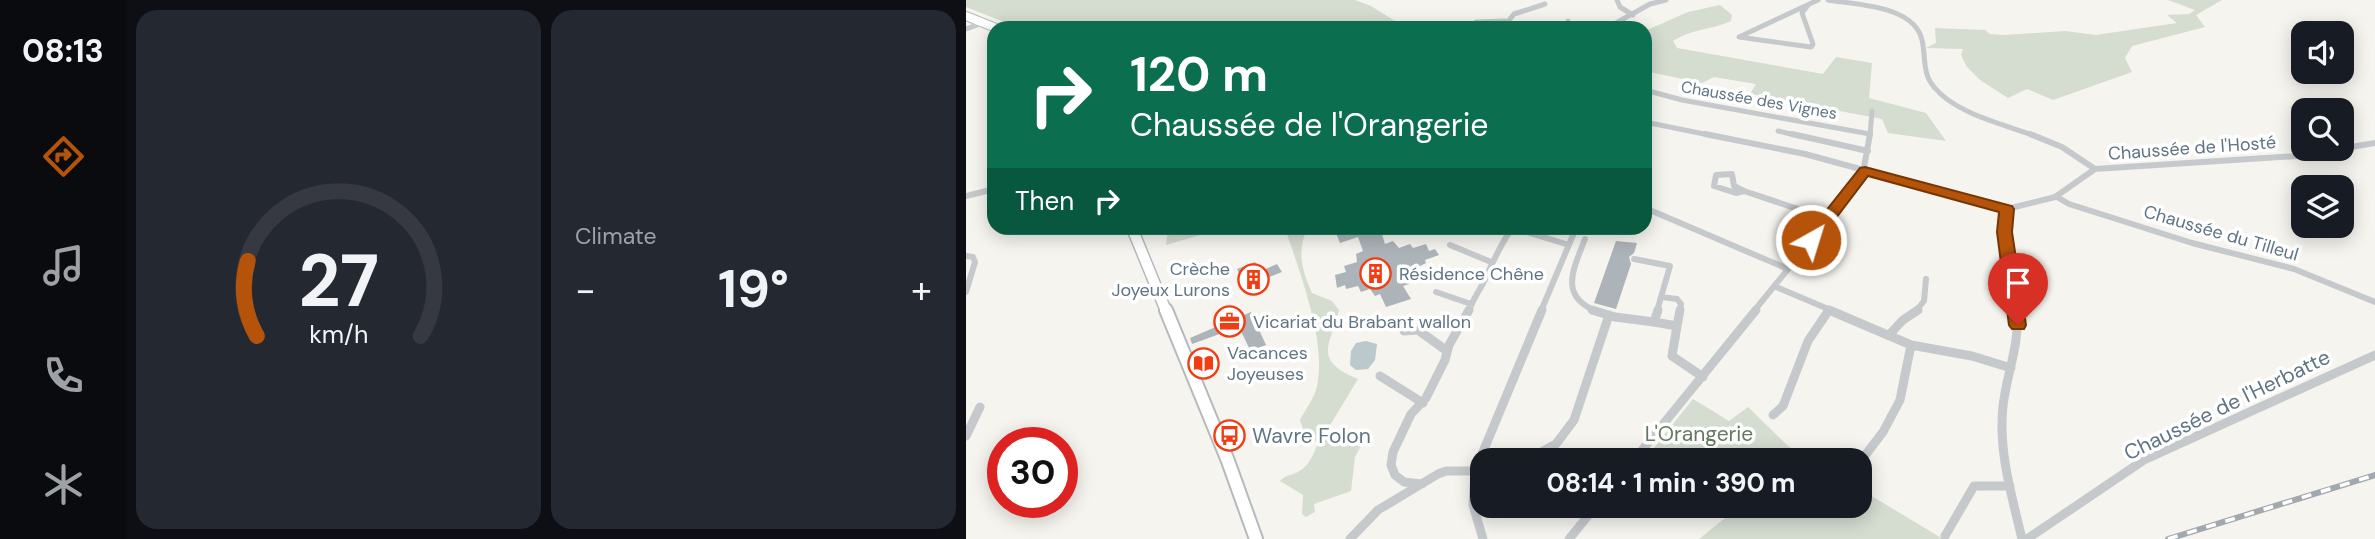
<!DOCTYPE html>
<html lang="en">
<head>
<meta charset="utf-8">
<style>
  :root { --surface:#171b24; --page:#242831; --text:#f1f3f6; --muted:#9ea1a6; --line:#363941; --accent:#b45309 }
  body { margin:0; font-family:"DM Sans",sans-serif; background:var(--page); color:var(--text); height:100vh; display:flex; flex-direction:column; font-size:26px; white-space:nowrap }
  * { box-sizing:border-box; margin:0 }
  p { font-size:23px; color:var(--muted) }
  .icon { flex:none; width:38px; height:38px; fill:none; stroke:currentColor; stroke-width:2; stroke-linecap:round; stroke-linejoin:round }
  .map { position:relative; flex:1; overflow:hidden }
  .side { display:flex; flex-direction:column; gap:10px; padding:10px; background:#0d0f14; width:840px }
  .side>* { flex:none }
  .banner { position:absolute; left:21px; top:21px; width:665px; height:214px; border-radius:21px; box-shadow:0 4px 18px #0003; background:#0b6e4f; color:#fff; overflow:hidden }
  .buttons { position:absolute; left:1325px; top:21px; display:grid; gap:14px }
  .buttons a { display:grid; place-items:center; width:63px; height:63px; border-radius:14px; background:var(--surface); box-shadow:0 4px 18px #0003; font-size:35px }
  .speed { position:absolute; left:21px; top:427px; display:flex; gap:14px; font-size:35px; font-weight:700; text-align:center }
  .speed>* { display:grid; place-content:center; width:91px; height:91px; border-radius:50%; background:var(--surface); box-shadow:0 4px 18px #0003; line-height:1 }
  .speed .limit { border:10px solid #d22; background:#fff; color:#111 }
  .pin { position:absolute; display:grid; place-items:center; width:60px; height:60px; color:#fff; margin:-72px -30px; border-radius:50% 50% 50% 0; rotate:-45deg; box-shadow:0 0 7px #0007 }
  .pin .icon { rotate:45deg }
  .me { position:absolute; width:77px; margin:-38px; rotate:39deg; stroke-linejoin:round; filter:drop-shadow(0 0 5px #0008) }
  .turn { display:flex; align-items:center; gap:24px; height:147px; padding:0 28px; font-size:32px }
  .turn .icon { width:91px; height:91px; stroke-width:2.5 }
  .turn b { display:block; font-size:49px; line-height:60px }
  .then { display:flex; align-items:center; height:66px; padding:0 28px; background:#0003; gap:14px; font-size:26px }
  .big { font-size:52px; font-weight:700; line-height:1.1 }
  .side .card { flex:1; display:flex; flex-direction:column; justify-content:center; gap:10px; min-width:0; padding:0 24px; border-radius:21px; background:var(--page) }
  .side .dial { align-items:center; gap:0 }
  .dial svg { height:182px; overflow:visible; fill:none; stroke:var(--line); stroke-width:7; stroke-linecap:round; text-anchor:middle }
  .dial text { fill:var(--text); stroke:none }
  .heat { display:flex; justify-content:space-between; align-items:center; font-size:38px; direction:ltr }
  .side .tiles { flex:1; display:grid; gap:10px; grid-template-columns:repeat(2,1fr) }
  .trip { position:absolute; left:504px; top:448px; width:402px; height:70px; border-radius:21px; background:var(--surface); box-shadow:0 4px 18px #0003; font-weight:700; line-height:70px; text-align:center }
  main { display:flex; flex:1; min-height:0 }
  .menu { display:flex; flex-direction:column; width:126px; justify-content:space-around; align-items:center; background:#090b0e; color:var(--muted) }
  .menu .icon { width:49px; height:49px }
  .menu .active { color:var(--accent) }
  .menu b { font-size:32px; color:var(--text) }
  .map>svg:first-child { display:block }
  .green { fill:#d5dcd0 }
  .water { fill:#bbc8cc }
  .building { fill:#acb4b9 }
  .lines { fill:none; stroke-linecap:round; stroke-linejoin:round }
  .primary-far2-casing { stroke:#b6babe; stroke-width:10 }
  .primary-far1-casing { stroke:#b6babe; stroke-width:13 }
  .primary-casing { stroke:#b6babe; stroke-width:16 }
  .street-far2 { stroke:#c6c9cc; stroke-width:5 }
  .street-far1 { stroke:#c6c9cc; stroke-width:6 }
  .street { stroke:#c6c9cc; stroke-width:9 }
  .primary-far2 { stroke:#fff; stroke-width:8 }
  .primary-far1 { stroke:#fff; stroke-width:10 }
  .primary { stroke:#fff; stroke-width:12 }
  .rail-casing { stroke:#a1a8ae; stroke-width:6 }
  .rail { stroke:#fff; stroke-width:3.5; stroke-dasharray:10; stroke-linecap:butt }
  .route { fill:#b45309; stroke:#753606; stroke-width:2 }
  .labels { text-anchor:middle; dominant-baseline:central; stroke-width:7; stroke-linejoin:round; paint-order:stroke }
  .far-street-label { font-size:16px; fill:#607584; stroke:#fff }
  .street-label { font-size:18px; fill:#607584; stroke:#fff }
  .poi-label { font-size:18px; fill:#607584; stroke:#fff; text-anchor:start }
  .near-street-label { font-size:21px; fill:#607584; stroke:#fff }
  .near-park-label { font-size:21px; fill:#667a60; stroke:#fff }
  .near-poi-label { font-size:21px; fill:#607584; stroke:#fff; text-anchor:start }
</style>
</head>
<body>
<main>
<nav class="menu">
<b>08:13</b>
<svg class="icon active" aria-label="directions" viewBox="0 0 24 24"><path d="M12 3l9 9-9 9-9-9zM9 14v-3h6M13 9l2 2-2 2"/></svg>
<svg class="icon" aria-label="music" viewBox="0 0 24 24"><path d="M9 18V5l10-2v13"/><circle cx="6" cy="18" r="3"/><circle cx="16" cy="16" r="3"/></svg>
<svg class="icon" aria-label="phone" viewBox="0 0 24 24"><path d="M5 4h4l2 5-3 2q2 4 5 5l2-3 5 2v4C11 20 4 13 5 4z"/></svg>
<svg class="icon" aria-label="climate" viewBox="0 0 24 24"><path d="M12 3v18M4 7l16 10M4 17L20 7"/></svg>
</nav>
<section class="side">
<div class="tiles">
<div class="card dial"><svg viewBox="0 0 100 80">
<path d="M14 69A42 42 0 1 1 86 69"/>
<path d="M14 69A42 42 0 0 1 10 36" stroke="#b45309"/>
<text x="50" y="56" font-size="32" font-weight="700">27</text>
<text x="50" y="72" font-size="11">km/h</text>
</svg></div>
<div class="card"><p>Climate</p>
<div class="heat"><a>−</a><b class="big">19°</b><a>+</a></div>
</div>
</div>
</section>
<div class="map">
<svg width="1409" height="539" viewBox="0 0 1409 539">
  <rect width="100%" height="100%" fill="#f5f4ef"/>
  <path class="green" d="M0 0H389L405 6 440 28H53L0 7Z
    M1202 0H1256L1230 15 1239 27 1166 46 1159 58 1166 72 1087 100 1061 89 1042 98 1014 80 1001 67 995 55 997 49 960 48 970 43 969 28 1019 30 1024 34 1039 35 1099 31 1130 35 1211 23 1201 15 1223 14 1229 10Z
    M754 5 766 15 765 21C743 31 730 27 707 41L711 48 857 74 870 57 906 63 903 98 960 113 980 141 922 133 916 119 784 94 790 84 748 77 736 83 679 71V31L722 12Z
    M202 228H258L200 245Z
    M319 228H342C330 249 336 271 346 293L366 301 373 310C366 343 344 360 392 379L360 432 398 440 389 457 385 491 348 504 349 512 340 517 336 514 337 495 314 481C320 475 322 476 330 473 342 468 347 456 352 443L338 432 334 420C340 409 349 397 351 386 361 341 333 271 319 228Z
    M727 399 763 421 782 407 822 446 845 460H691L683 454Z
    M894 489 977 539H733L759 518 745 506H894Z"/>
  <path class="water" d="M400 341 411 344 409 360 402 369 390 370 384 365 385 351 390 343Z"/>
  <path class="building" d="M368 228H414L419 244 427 241 433 248 444 244 447 248 460 244 463 251 469 249 473 255 459 260 460 263 450 268 452 273 443 276V284L437 286 445 299 420 307 414 294 409 296 404 289 395 292 392 286 380 289 379 285 371 288 369 275 380 272 378 266 391 262 390 254 397 251 392 237 374 243Z
    M650 241 671 243 668 253 663 257 665 264 650 309 628 303Z
    M289 262 295 271 311 264 316 272 280 286 271 269Z
    M285 312 300 345 285 352 273 327 226 344 224 338Z"/>
  <g class="lines">
    <defs>
      <path id="primary-far2" d="M0 16 30 28"/>
      <path id="primary-far1" d="M166 228 200 311"/>
      <path id="primary" d="M200 310 262 461 290 539"/>
    </defs>
    <use href="#primary-far2" class="primary-far2-casing"/>
    <use href="#primary-far1" class="primary-far1-casing"/>
    <use href="#primary" class="primary-casing"/>
    <path class="street-far2" d="M651 0 654 7 667 15
      M862 0C890 5 948 5 956 40 960 57 956 73 968 87 990 114 1037 124 1069 136
      M842 5 836 13 847 44 845 47 773 37 852 0
      M602 21 603 28
      M510 22 539 21
      M537 28 548 14 579 4
      M641 28 684 4 700 0
      M0 29 17 23
      M679 90 716 100 904 134
      M679 122 748 136
      M812 131 833 136
      M904 136 906 111"/>
    <path class="street-far1" d="M739 134 839 154 1041 209
      M826 134 902 151
      M1129 169 1331 156 1409 143
      M766 174 768 186 778 191 770 193 748 186 750 175Z
      M778 191 862 219
      M0 196 28 189
      M1091 197 1103 204 1226 243 1328 269 1409 302
      M679 208 822 269
      M548 228 603 245
      M619 239C608 268 592 296 630 311
      M484 245 525 262
      M0 256 7 257 9 262 0 292
      M668 259 704 266 691 311
      M808 286 867 311
      M470 292 505 304
      M696 297 711 299 715 304 714 311
      M503 311C507 298 515 289 520 277 528 259 535 244 546 228
      M575 311 610 228
      M788 311 896 178 904 134
      M861 311 863 309
      M950 311 958 301 960 279
      M1051 311 1039 238 1041 209 1089 197 1129 169 1096 147 1064 134"/>
    <path class="street" d="M626 310 649 317 688 322
      M692 310 688 322 711 326 714 310
      M863 310 945 345 1006 356 1045 368
      M1051 310C1054 344 1041 372 1037 406 1032 451 1046 496 1056 539
      M711 326 706 356 737 377
      M438 331 452 330 481 351
      M923 335 937 320 952 310
      M414 376 457 403
      M807 415 817 406 842 341 863 310
      M0 436 14 407
      M561 460 590 444 608 420 643 315
      M668 460 790 310
      M894 462 917 432 934 400 945 345
      M456 484 438 482 429 475 425 465 427 452 445 414 460 398 479 360 483 345 503 310
      M979 536 1008 486H1044
      M384 539 412 510 472 474 480 471H516
      M517 539 507 505 509 471 576 310
      M603 539 630 506
      M1061 539 1178 460 1409 355"/>
    <use href="#primary-far2" class="primary-far2"/>
    <use href="#primary-far1" class="primary-far1"/>
    <use href="#primary" class="primary"/>
    <defs>
      <path id="rail" d="M1202 539 1409 475"/>
    </defs>
    <use href="#rail" class="rail-casing"/>
    <use href="#rail" class="rail"/>
  </g>
  <path class="route" d="M899 167 1046 206 1048 209 1046 232 1060 325 1058 329H1046L1043 325 1031 232 1033 212 902 176 851 243H840L838 240 840 236 894 168Z"/>
  <defs>
    <symbol id="building-ring" viewBox="-11 -11 22 22"><circle r="9.5" fill="#fff" stroke="#f33c11" stroke-width="1.5"/><path d="M-4-6H4V6H1V3H-1V6H-4ZM-2.5-4.3h1.7v1.8h-1.7ZM.8-4.3h1.7v1.8H.8ZM-2.5-1h1.7V.8h-1.7ZM.8-1h1.7V.8H.8Z" fill="#f33c11"/></symbol>
    <symbol id="office-ring" viewBox="-11 -11 22 22"><circle r="9.5" fill="#fff" stroke="#f33c11" stroke-width="1.5"/><path d="M-6-3h4V-5.5h4V-3h4V5H-6ZM-1-4.5V-3h2v-1.5ZM-6 0V1H6V0Z" fill="#f33c11"/></symbol>
    <symbol id="library-ring" viewBox="-11 -11 22 22"><circle r="9.5" fill="#fff" stroke="#f33c11" stroke-width="1.5"/><path d="M-6-4Q-3-5.5-.7-3.5V5Q-3 3-6 4ZM6-4Q3-5.5 .7-3.5V5Q3 3 6 4Z" fill="#f33c11"/></symbol>
    <symbol id="bus-ring" viewBox="-11 -11 22 22"><circle r="9.5" fill="#fff" stroke="#f33c11" stroke-width="1.5"/><path d="M-5-6H5V4H4V6H2V4H-2V6H-4V4H-5ZM-3.5-4V0h7V-4ZM-3.5 1.2v1.5H-2V1.2ZM2 1.2v1.5H3.5V1.2Z" fill="#f33c11"/></symbol>
  </defs>
  <g fill-rule="evenodd">
    <use href="#building-ring" x="392" y="256" width="35" height="35"/>
    <use href="#building-ring" x="270" y="262" width="35" height="35"/>
    <use href="#office-ring" x="246" y="304" width="35" height="35"/>
    <use href="#library-ring" x="220" y="346" width="35" height="35"/>
    <use href="#bus-ring" x="246" y="418" width="35" height="35"/>
  </g>
  <g class="labels">
    <g class="far-street-label">
      <text transform="translate(793 100) rotate(10)">Chaussée des Vignes</text>
    </g>
    <g class="street-label">
      <text transform="translate(1226 148) rotate(-4)">Chaussée de l'Hosté</text>
      <text transform="translate(1255 233) rotate(16)">Chaussée du Tilleul</text>
    </g>
    <g class="poi-label">
      <text x="264" y="269" text-anchor="end">Crèche<tspan x="264" dy="21">Joyeux Lurons</tspan></text>
      <text x="433" y="274">Résidence Chêne</text>
      <text x="287" y="322">Vicariat du Brabant wallon</text>
      <text x="261" y="353">Vacances<tspan x="261" dy="21">Joyeuses</tspan></text>
    </g>
    <g class="near-street-label">
      <text transform="translate(1261 405) rotate(-26)">Chaussée de l'Herbatte</text>
    </g>
    <g class="near-park-label">
      <text x="733" y="434">L'Orangerie</text>
    </g>
    <g class="near-poi-label">
      <text x="286" y="436">Wavre Folon</text>
    </g>
  </g>
</svg>
<div class="buttons">
<a><svg class="icon" aria-label="sound" viewBox="0 0 24 24"><path d="M4 9h4l5-4v14l-5-4H4zM17 9q2 3 0 6"/></svg></a>
<a><svg class="icon" aria-label="search" viewBox="0 0 24 24"><circle cx="10" cy="10" r="6"/><path d="M15 15l6 6"/></svg></a>
<a><svg class="icon" aria-label="layers" viewBox="0 0 24 24"><path d="M12 4l9 5-9 5-9-5zM3 14l9 5 9-5"/></svg></a>
</div>
<div class="speed"><div class="limit">30</div></div>
<div class="pin" style="left:1052px;top:325px;background:#d93025"><svg class="icon" aria-label="arrive" viewBox="0 0 24 24"><path d="M6 21V4h12l-3 4 3 4H6"/></svg></div>
<svg class="me" style="left:845px;top:240px" viewBox="-20 -20 40 40"><circle r="17" fill="#b45309" stroke="#fff" stroke-width="3"/><path d="M0-11L8 9 0 5-8 9z" fill="#fff"/></svg>
<div class="trip">08:14 · 1 min · 390 m</div>
<div class="banner">
<div class="turn"><svg class="icon" aria-label="right" viewBox="0 0 24 24"><path d="M7 20v-9h11M14 6l5 5-5 5"/></svg><div><b>120 m</b>Chaussée de l'Orangerie</div></div>
<div class="then">Then<svg class="icon" aria-label="right" viewBox="0 0 24 24"><path d="M7 20v-9h11M14 6l5 5-5 5"/></svg></div>
</div>
</div>
</main>
</body>
</html>
